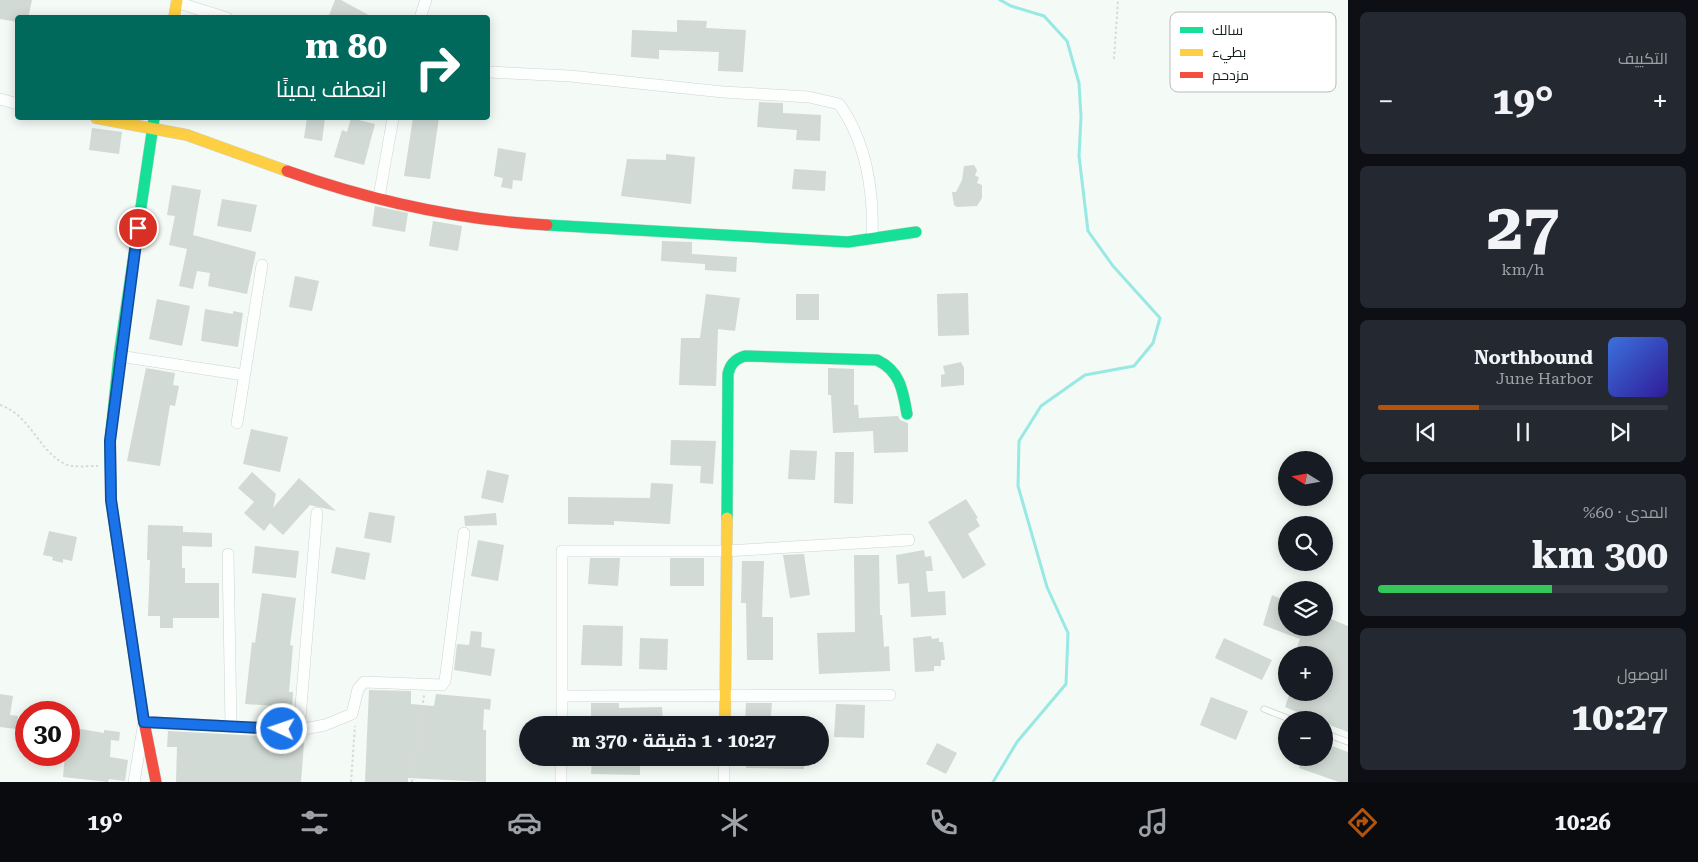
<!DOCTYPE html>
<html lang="ar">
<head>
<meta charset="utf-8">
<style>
  :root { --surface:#171b24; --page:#242831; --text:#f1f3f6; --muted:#9ea1a6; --line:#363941; --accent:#b45309 }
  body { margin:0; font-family:"Roboto Serif",Cairo,serif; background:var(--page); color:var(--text); direction:rtl; height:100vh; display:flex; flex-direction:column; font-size:19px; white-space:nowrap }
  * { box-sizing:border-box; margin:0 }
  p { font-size:16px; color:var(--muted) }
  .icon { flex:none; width:28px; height:28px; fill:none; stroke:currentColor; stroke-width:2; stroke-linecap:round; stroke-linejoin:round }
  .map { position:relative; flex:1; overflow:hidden; direction:ltr }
  .details { display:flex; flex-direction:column; gap:12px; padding:12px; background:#0d0f14; width:350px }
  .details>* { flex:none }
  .guide { position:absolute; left:15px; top:15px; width:475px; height:105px; border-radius:5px; box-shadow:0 2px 12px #0003; direction:rtl; background:#00695c; color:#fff; overflow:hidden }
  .needle { width:32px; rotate:281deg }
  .controls { position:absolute; left:1278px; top:451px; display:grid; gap:10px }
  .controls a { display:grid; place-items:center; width:55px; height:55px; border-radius:50%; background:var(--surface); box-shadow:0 2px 12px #0003; font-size:25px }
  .speed { position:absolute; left:15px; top:701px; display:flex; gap:10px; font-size:25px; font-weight:700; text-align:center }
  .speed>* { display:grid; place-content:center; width:65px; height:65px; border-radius:50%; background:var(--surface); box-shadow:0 2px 12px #0003; line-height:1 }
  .speed .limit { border:8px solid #d22; background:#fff; color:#111 }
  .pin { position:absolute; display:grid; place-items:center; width:42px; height:42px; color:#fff; margin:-21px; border:2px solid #fff; border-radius:50%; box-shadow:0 1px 5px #0007 }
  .me { position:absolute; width:55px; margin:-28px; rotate:273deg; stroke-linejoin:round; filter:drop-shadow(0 0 4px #0008) }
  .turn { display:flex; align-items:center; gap:18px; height:105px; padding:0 20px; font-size:22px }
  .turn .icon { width:65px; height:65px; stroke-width:2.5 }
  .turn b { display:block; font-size:35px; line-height:42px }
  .big { font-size:38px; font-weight:700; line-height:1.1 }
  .details .card { flex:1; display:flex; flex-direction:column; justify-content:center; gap:8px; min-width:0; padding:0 18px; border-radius:8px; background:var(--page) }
  .details .dial { align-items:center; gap:0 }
  .dial b { font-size:65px; line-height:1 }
  .song { display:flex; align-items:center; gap:15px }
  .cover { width:60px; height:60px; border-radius:8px; background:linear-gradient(135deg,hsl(220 70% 55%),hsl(250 70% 35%)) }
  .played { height:5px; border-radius:2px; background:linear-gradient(90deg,var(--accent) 35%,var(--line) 35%) }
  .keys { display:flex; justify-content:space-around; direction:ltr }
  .heat { display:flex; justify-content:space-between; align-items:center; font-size:28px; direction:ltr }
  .charge { height:8px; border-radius:4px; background:linear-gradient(90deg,#34c759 60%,var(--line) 0) }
  .trip { position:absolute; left:519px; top:716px; width:310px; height:50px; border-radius:25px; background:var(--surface); box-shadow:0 2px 12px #0003; font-weight:700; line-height:50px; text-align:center; direction:rtl }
  .tabs { display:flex; height:80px; justify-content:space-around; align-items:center; background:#090b0e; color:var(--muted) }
  .tabs .icon { width:35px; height:35px }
  .tabs .active { color:var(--accent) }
  .tabs b { font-size:22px; color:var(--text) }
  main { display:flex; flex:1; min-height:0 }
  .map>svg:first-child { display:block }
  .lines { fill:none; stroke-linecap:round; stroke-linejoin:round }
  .stream { stroke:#98e8e4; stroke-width:3 }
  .building { fill:#d1dad5 }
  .lane-casing { stroke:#ced5cf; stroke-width:7 }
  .street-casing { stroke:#ced5cf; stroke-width:12 }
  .fast-casing { stroke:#ced5cf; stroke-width:12 }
  .slow-casing { stroke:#ced5cf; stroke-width:12 }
  .jam-casing { stroke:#ced5cf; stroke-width:12 }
  .path { stroke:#d7dad7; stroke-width:2; stroke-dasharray:2.5 2.5; stroke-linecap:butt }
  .lane { stroke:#fdfefe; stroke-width:5.5 }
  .street { stroke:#fdfefe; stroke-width:11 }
  .fast { stroke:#16e098; stroke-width:11 }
  .slow { stroke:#ffcf43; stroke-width:11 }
  .jam { stroke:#f24e42; stroke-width:11 }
  .route-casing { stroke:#114b97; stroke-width:12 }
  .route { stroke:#1a73e8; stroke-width:9 }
  .key { fill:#fff; stroke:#b9bcba; stroke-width:1 }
  .key-label { font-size:14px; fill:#161e18 }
</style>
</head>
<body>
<main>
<section class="details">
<div class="card"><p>التكييف</p>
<div class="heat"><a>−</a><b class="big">19°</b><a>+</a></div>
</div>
<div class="card dial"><b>27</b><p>km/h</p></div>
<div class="card">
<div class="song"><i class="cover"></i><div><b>Northbound</b><p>June Harbor</p></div></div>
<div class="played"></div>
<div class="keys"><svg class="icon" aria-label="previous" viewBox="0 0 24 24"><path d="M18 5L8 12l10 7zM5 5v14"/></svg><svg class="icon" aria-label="pause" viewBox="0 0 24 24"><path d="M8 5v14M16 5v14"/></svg><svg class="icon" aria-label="next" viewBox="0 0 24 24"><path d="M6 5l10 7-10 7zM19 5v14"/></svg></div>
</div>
<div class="card"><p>المدى · 60%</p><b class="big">300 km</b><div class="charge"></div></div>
<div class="card"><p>الوصول</p><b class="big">10:27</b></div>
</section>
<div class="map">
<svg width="1348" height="782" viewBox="0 0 1348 782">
  <rect width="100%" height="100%" fill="#f4faf5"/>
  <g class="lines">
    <path class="stream" d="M993 782 1017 742 1066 684 1068 633 1047 587 1018 486 1019 441 1041 406 1085 375 1134 366 1153 343 1160 318 1113 266 1088 231 1079 156 1081 117 1079 83 1067 41 1044 16 1011 6 1000 0"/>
  </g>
  <path class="building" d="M0 0H32L28 18H18V22L0 19Z
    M335 0H341L374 18H328Z
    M677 20 707 21 706 28 746 30 743 72 718 71 719 52 659 50V59L631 57 632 30 677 32Z
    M759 102 783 103V113L821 115 820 141 796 140 797 130 757 127Z
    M307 118H325L322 141 304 138Z
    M351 118 375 124 364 165 334 157 342 130 347 132Z
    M413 118H439L430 179 404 176Z
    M92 128 122 132 119 154 89 150Z
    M498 148 526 153 522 181 513 180 512 189 501 187 503 178 494 176Z
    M666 154 695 157 691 204 621 196 627 159 666 160Z
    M974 165 977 170 975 176 979 177 977 183 982 185V198L977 206 957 207 954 205 952 192H956L962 180 964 166Z
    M794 169 826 171 825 191 792 189Z
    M172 185 201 190 193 235 256 252 247 294 208 286 210 273 197 271 193 289 179 286 187 249 169 245 175 216 167 215Z
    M222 199 257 205 251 232 217 226Z
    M375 206 408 213 405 232 372 226Z
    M433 221 462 226 458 251 429 246Z
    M662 241 692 242V254L737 257 736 272 705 270V264L661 261Z
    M295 276 319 281 312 311 289 307Z
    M968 293 969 335 938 336 937 294Z
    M706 294 740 298 735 331 718 329 716 386 679 385 681 338H700Z
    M796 294H819V320H796Z
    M157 299 190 306 182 346 149 339Z
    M205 309 233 314V311L243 313 238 347 201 341Z
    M961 362 964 368V385L941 387V375L945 374 943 366Z
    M146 368 175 373 173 385 179 386 175 406 170 405 160 466 127 461Z
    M828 368 854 369V405H858L859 418 898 416 900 420 908 423V452L874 453 873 431 833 433 831 395H828Z
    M251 429 288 437 280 472 243 464Z
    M671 440 716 441 713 484 700 483 701 466 670 465Z
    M790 450 817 451 815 480 788 479Z
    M835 452H854L853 504 834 503Z
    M487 470 509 475 503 503 481 498Z
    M252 472 276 494 273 508 299 478 336 511 310 505 283 535 270 523 264 531 244 513 254 502 238 488Z
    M651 483 673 484 670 524 614 521V525L568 524V497L650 498Z
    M966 499 978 518 976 519 980 526 968 534 986 565 963 579 928 522Z
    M369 512 395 516 391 543 364 538Z
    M496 513 497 525 465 526 464 516Z
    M148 525 183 526V532L212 533V547L182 546V568H185V583H219V618H173V628H160V616H148L150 560H147Z
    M49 531 77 537 72 561 63 559V563L52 560 53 557 43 555Z
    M478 540 504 545 498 581 471 576Z
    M255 546 299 551 296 578 252 573Z
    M336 547 370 553 365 580 331 573Z
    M924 550 925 557 931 556 933 571H926L928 592 945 591 946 615 911 617 909 583 898 584 896 555Z
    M804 554 810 595 790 598 783 555Z
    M854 555H879L880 615H882L884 647 889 646 890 671 819 674 817 633 855 632Z
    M590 558H620L618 586 588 584Z
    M670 558H704V586H670Z
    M742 561H764L762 617H773V660H747L746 603H741Z
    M262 593 296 598 290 645 293 646 289 692H293L292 707 245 704 252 642 255 643Z
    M1272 595 1286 601V628H1324V616L1348 626V732L1324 723V720H1317L1285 707 1290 692H1324V655H1294L1300 639 1263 625Z
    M583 625 623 626 622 666 581 665Z
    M471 631 482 632 481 647 495 649 491 676 454 670 457 644 469 645Z
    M931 636 932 639 939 638V642H943L945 660H941V666H934V671L915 672 913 638Z
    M640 638 668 639 667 670 639 669Z
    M1224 638 1272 660 1262 680 1215 658Z
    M369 690 411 691V704L434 706 436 694 491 699 490 710 484 709 483 730H486V782L408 778V782H365Z
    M0 694 13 696 10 715 18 716 16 729 0 727Z
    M1211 697 1248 711 1236 740 1200 725Z
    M591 703H619V708L662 707 663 725H591Z
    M746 703H772L770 725H745Z
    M836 704 865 705 864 738 834 737Z
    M69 727 104 733V730L120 732 119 741 111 740 110 757 128 760 125 781 109 779 108 782 63 777 65 755H69Z
    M168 731 281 737V741L304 743 301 782H176L177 747H167Z
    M937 743 957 753 946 774 926 764Z
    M1324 743 1348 752V782H1339L1299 768 1303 758H1324Z
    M592 758H640V775L591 774Z
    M746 758H804V769L746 768Z"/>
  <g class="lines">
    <defs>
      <path id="lane" d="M1264 709 1292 720
        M1324 733 1348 742"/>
      <path id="street" d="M176 2 227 18
        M420 18 426 0
        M488 72 570 76 723 92 809 97 839 104C866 141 874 191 872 237
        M0 99 18 104
        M379 197 393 118
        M119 356 244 375
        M237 423 262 265
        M228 554 231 726
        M562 696 890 695
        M562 725V551H726L909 540
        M299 730 317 513
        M134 782 144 722 299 730 325 725 352 714 358 689 364 682 442 685 445 681 464 533
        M561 782V758
        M724 782V758"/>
      <path id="fast" d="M547 225 848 242 916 232
        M727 518 728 374C730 364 735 359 745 356L877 360C900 371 903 390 907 414
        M118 548 111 500 110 441 119 356 154 119"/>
      <path id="slow" d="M174 18 177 0
        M96 118 187 135 287 171
        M725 725 727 518"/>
      <path id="jam" d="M287 171C369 200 460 220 547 225
        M118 548 144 722 156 782"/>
    </defs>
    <use href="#lane" class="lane-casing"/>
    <use href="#street" class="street-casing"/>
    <use href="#fast" class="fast-casing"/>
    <use href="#slow" class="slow-casing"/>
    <use href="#jam" class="jam-casing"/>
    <path class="path" d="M1114 59 1118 0
      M0 405C30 415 37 448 63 463 71 468 88 466 98 466
      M351 782 355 726
      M412 782 424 695"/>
    <use href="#lane" class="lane"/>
    <use href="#street" class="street"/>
    <use href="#fast" class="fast"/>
    <use href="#slow" class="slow"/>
    <use href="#jam" class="jam"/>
  </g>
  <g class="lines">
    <defs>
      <path id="route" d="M138 228 110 441 111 500 144 722 282 729"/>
    </defs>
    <use href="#route" class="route-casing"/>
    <use href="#route" class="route"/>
  </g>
  <rect x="1170" y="12" width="166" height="80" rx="8" class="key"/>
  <rect x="1180" y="27" width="23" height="6" fill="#16e098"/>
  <rect x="1180" y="49" width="23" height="7" fill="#ffcf43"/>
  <rect x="1180" y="72" width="23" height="6" fill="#f24e42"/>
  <g class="key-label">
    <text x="1212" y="35">سالك</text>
    <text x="1212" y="57">بطيء</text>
    <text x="1212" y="80">مزدحم</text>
  </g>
</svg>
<div class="controls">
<a><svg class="needle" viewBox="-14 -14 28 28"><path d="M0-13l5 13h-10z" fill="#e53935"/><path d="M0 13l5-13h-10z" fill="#9ea1a6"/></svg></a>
<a><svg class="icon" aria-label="search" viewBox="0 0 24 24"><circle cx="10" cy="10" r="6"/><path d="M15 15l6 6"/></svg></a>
<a><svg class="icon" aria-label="layers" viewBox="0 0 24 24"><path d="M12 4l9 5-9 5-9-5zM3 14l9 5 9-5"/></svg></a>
<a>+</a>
<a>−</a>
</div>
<div class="speed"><div class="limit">30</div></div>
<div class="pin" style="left:138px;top:228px;background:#d93025"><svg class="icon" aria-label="arrive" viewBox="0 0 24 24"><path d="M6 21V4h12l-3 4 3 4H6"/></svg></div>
<svg class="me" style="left:282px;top:729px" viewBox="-20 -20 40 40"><circle r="17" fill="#1a73e8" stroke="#fff" stroke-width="3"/><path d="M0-11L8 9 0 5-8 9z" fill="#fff"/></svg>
<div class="trip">10:27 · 1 دقيقة · 370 m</div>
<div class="guide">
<div class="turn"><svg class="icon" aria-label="right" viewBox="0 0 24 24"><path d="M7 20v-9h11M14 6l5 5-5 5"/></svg><div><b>80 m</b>انعطف يمينًا</div></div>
</div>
</div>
</main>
<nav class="tabs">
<b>10:26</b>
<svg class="icon active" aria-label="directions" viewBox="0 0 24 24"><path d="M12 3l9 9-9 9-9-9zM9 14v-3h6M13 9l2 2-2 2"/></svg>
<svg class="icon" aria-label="music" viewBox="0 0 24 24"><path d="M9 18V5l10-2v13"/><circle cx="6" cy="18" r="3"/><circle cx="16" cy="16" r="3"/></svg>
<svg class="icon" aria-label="phone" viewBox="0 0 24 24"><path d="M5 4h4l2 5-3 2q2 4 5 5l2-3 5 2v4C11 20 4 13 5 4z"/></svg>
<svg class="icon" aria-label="climate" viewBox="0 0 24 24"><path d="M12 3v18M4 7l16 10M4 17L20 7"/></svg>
<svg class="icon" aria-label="car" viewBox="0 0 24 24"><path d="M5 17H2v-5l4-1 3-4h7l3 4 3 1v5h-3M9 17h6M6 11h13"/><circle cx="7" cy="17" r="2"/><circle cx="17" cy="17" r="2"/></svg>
<svg class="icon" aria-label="filters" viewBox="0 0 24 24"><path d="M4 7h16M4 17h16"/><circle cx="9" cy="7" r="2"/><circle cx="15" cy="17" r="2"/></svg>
<b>19°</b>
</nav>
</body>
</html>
